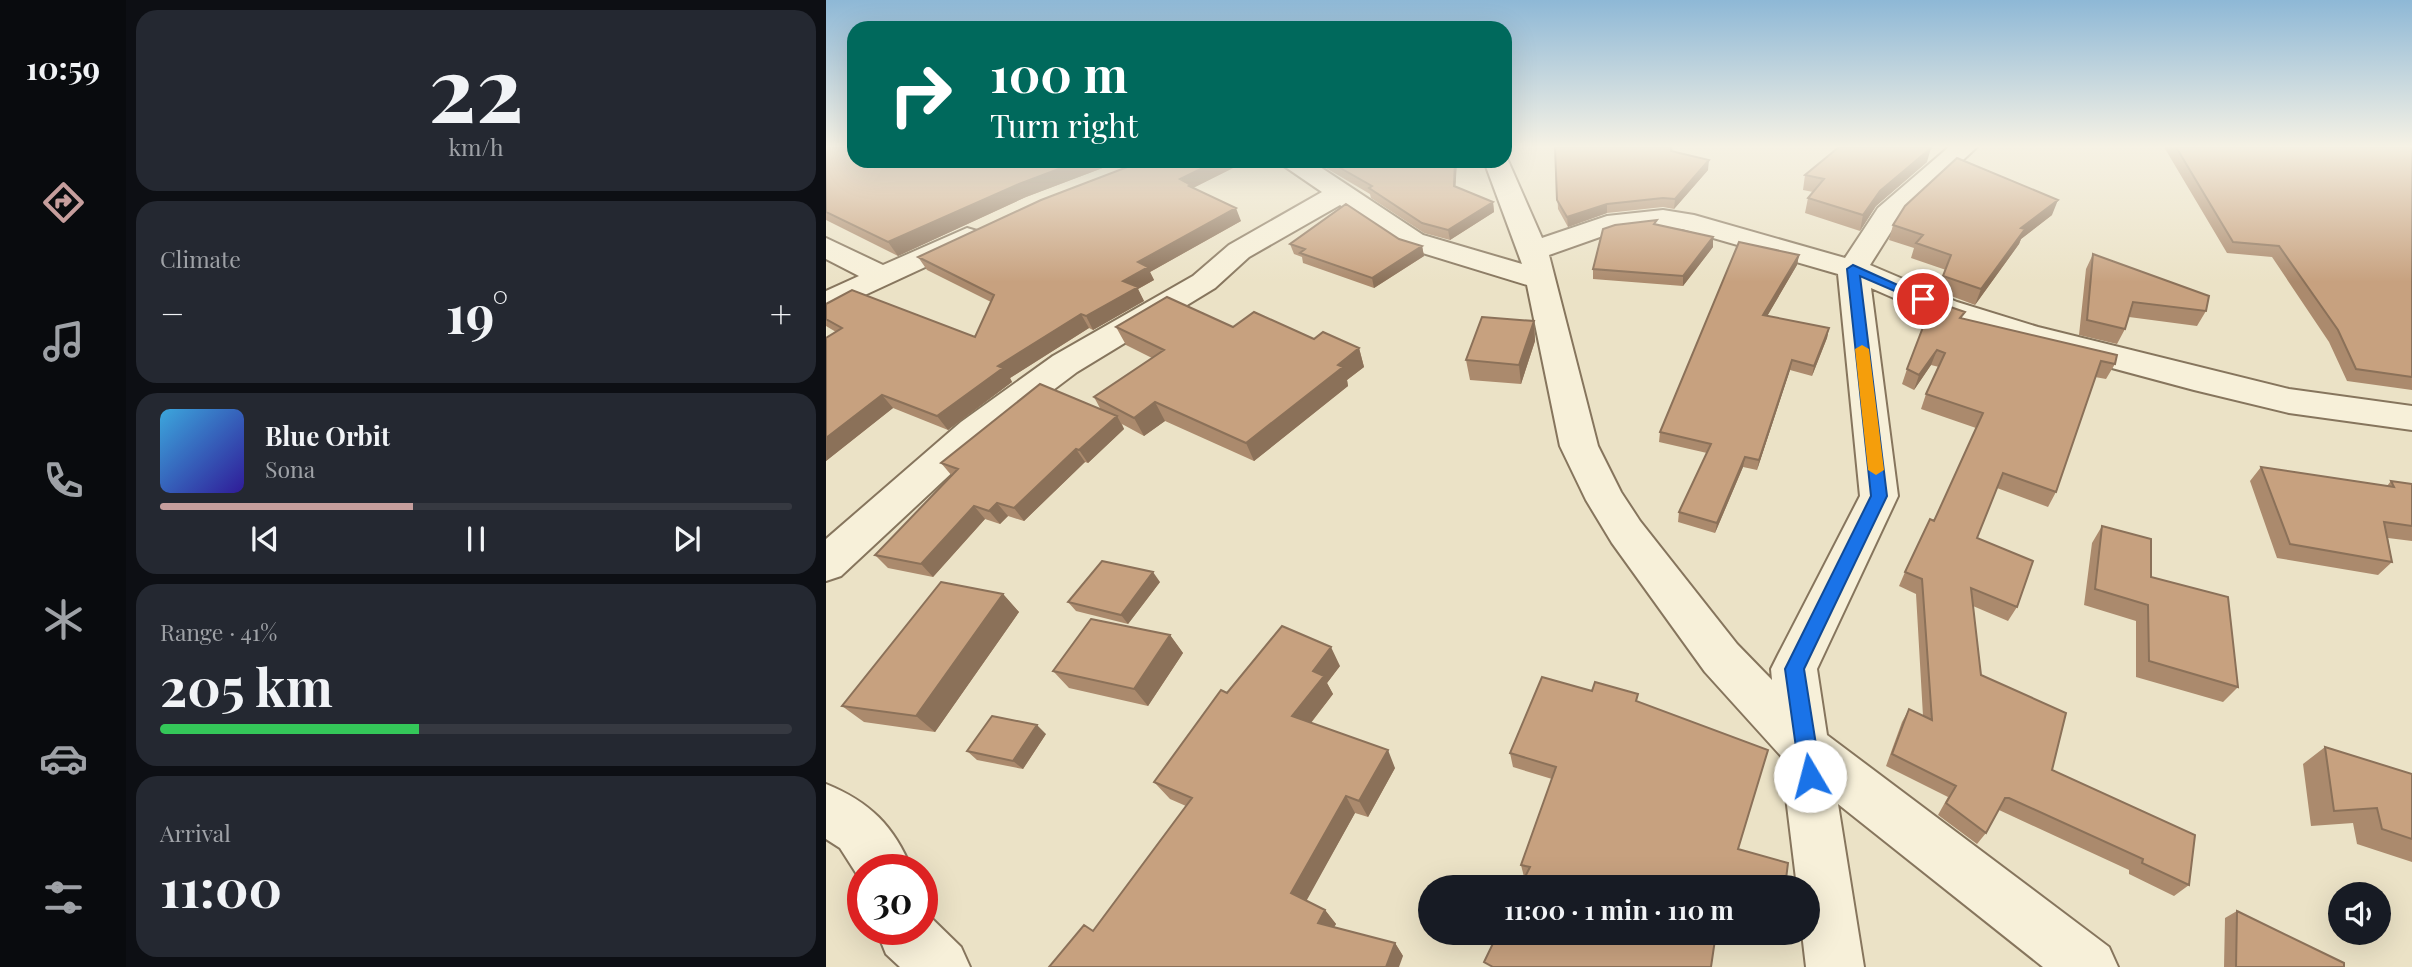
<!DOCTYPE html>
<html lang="en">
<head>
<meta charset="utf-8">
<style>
  :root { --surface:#171b24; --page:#242831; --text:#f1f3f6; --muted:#9ea1a6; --line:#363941; --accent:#c69e9d }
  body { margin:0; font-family:"Playfair Display",serif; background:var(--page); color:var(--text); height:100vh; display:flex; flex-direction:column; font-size:26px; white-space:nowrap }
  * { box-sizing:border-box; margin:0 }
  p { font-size:23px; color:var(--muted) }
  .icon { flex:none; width:38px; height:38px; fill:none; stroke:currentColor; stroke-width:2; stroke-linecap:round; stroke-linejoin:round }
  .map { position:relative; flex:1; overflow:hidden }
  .sheet { display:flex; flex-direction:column; gap:10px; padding:10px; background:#0d0f14; width:700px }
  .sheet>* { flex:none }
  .hud { position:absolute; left:21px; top:21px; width:665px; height:147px; border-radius:21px; box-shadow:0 7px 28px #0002; background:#00695c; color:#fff; overflow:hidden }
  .controls { position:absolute; left:1502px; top:882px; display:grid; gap:14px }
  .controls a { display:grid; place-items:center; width:63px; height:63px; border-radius:50%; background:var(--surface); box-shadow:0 7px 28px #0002; font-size:35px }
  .speed { position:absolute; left:21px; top:854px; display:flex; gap:14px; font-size:35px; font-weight:700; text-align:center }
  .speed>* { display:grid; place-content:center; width:91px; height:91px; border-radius:50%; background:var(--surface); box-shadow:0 7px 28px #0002; line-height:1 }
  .speed .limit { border:10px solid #d22; background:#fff; color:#111 }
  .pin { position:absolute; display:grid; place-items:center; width:60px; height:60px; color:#fff; margin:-30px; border:4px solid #fff; border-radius:50%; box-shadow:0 2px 7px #0007 }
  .me { position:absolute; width:77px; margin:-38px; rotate:352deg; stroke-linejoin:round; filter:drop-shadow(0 0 5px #0008) }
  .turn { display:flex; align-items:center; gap:24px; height:147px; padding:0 28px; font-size:32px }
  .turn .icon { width:91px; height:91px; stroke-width:2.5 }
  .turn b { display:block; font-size:49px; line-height:60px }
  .big { font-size:52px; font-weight:700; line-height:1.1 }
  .sheet .widget { flex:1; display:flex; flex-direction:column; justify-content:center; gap:10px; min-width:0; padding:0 24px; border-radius:21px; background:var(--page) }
  .sheet .dial { align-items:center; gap:0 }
  .dial b { font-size:91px; line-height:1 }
  .song { display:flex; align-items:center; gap:21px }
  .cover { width:84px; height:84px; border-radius:10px; background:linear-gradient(135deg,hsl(200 70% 55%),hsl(250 70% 35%)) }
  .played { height:7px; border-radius:4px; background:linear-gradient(90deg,var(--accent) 40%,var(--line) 40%) }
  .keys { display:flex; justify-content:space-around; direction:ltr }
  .heat { display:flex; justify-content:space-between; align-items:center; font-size:38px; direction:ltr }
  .charge { height:10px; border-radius:5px; background:linear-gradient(90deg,#34c759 41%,var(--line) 0) }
  .trip { position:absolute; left:592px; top:875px; width:402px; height:70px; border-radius:35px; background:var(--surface); box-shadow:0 7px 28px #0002; font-weight:700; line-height:70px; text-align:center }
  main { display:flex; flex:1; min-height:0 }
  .tabs { display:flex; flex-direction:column; width:126px; justify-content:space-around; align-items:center; background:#090b0e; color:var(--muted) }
  .tabs .icon { width:49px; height:49px }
  .tabs .selected { color:var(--accent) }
  .tabs b { font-size:32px; color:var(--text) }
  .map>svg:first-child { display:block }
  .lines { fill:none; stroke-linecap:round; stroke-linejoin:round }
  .minor-casing { stroke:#86755d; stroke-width:4 }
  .minor { fill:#f7f0d9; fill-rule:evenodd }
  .wall { fill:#ab8a6d }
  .shaded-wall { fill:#8b7159 }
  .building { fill:#c7a17f; stroke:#8b7159; stroke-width:2 }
  .route { fill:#1a73e8; stroke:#114b97; stroke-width:2 }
  .slow { fill:#f59e0b }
</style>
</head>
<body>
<main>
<nav class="tabs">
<b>10:59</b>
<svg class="icon selected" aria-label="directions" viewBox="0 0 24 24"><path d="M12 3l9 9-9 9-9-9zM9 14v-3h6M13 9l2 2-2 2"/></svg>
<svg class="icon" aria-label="music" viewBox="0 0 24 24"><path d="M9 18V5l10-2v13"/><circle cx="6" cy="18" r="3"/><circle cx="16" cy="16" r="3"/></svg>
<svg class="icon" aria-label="phone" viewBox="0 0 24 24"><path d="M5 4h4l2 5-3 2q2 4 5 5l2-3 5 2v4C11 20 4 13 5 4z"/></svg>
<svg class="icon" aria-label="climate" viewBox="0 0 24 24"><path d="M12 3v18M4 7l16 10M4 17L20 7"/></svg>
<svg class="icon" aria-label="car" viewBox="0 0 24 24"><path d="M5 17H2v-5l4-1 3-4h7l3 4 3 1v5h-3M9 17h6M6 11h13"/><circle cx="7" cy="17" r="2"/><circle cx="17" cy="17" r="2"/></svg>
<svg class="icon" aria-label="filters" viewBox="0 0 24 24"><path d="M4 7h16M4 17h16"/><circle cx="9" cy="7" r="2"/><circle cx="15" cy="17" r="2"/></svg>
</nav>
<section class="sheet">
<div class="widget dial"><b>22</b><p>km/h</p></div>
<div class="widget"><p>Climate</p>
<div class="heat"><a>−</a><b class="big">19°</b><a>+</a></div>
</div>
<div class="widget">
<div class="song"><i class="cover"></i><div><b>Blue Orbit</b><p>Sona</p></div></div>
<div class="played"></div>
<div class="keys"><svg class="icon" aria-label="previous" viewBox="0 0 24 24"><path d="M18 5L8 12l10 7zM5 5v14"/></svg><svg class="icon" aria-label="pause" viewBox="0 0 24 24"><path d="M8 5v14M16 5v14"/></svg><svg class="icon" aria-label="next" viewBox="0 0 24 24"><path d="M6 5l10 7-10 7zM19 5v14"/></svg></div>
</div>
<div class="widget"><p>Range · 41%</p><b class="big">205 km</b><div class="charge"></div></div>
<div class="widget"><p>Arrival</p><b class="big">11:00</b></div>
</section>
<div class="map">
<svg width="1586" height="967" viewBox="0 0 1586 967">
  <rect width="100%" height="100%" fill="#ebe2c6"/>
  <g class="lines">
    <defs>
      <path id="minor" d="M1123 147H1151L1073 219 1044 265 1131 302 1212 327 1463 389 1586 406V430L1463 413 1368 390 1189 342 1109 316 1045 288 1072 496 991 669 1001 735 1283 947 1292 967H1217L1012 804 1038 967H980L976 933H982V887H971L955 756 879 672 786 543 760 500 734 446 701 285 577 247 514 205 423 257 389 288 251 372 161 440 15 576 0 581V539L135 422 227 356 367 276 403 245 496 192 458 166 454 161H485L597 235 696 264 658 161H679L680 156 716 238 781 216 837 210 868 215 1019 258 1052 208ZM817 227 856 229 1012 274 1034 496 952 655 945 669 946 680 911 644 814 521 795 492 772 446 723 255 788 232Z
        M141 228 151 231 155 237 151 243 0 313V291L33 276 0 259V238L57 265Z
        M0 784C44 802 68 826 86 870H37V884L14 848 0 839Z
        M96 909 135 947 144 967H74L60 954 50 929H96Z"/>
    </defs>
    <use href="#minor" class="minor-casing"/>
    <use href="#minor" class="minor"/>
  </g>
  <path class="wall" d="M0 147 28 161H295L200 197 72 256 0 220Z
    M729 147H847L846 151 882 170 848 209 837 207 781 213 742 227 732 209Z
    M1338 147H1586V390L1521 381 1503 342 1446 257 1401 253Z
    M488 161H631L629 186 667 202 668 212 624 240 598 233 545 198 544 194Z
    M1101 162 1050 206 1034 231 979 213 982 198 987 192 977 190 979 175Z
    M407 168 367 188 415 221 324 272 328 280 312 289 318 301 267 330 263 328 184 378 186 382 122 430 67 408 0 461V338L10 332 0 326V304L149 337 165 302 101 270 92 257Z
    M1226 215 1195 239 1193 244 1149 305 1112 291 1120 270 1085 258 1088 248 1063 240 1067 225Z
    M831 225 887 247 857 286 767 279V269Z
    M573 239 596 246 598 256 548 288 477 263 476 257 468 254 464 244Z
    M1267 254 1380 311 1371 326 1303 317 1299 329 1291 344 1253 335 1260 269Z
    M973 255 971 265 941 316 1003 328 1001 338 986 376 964 370 931 470 917 467 889 533 852 522 853 512 881 453 833 442 834 432Z
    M1136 318 1289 364 1280 379 1269 377 1230 492 1222 507 1171 488 1151 538 1191 607 1182 621 1147 606 1155 675 1226 770 1363 885 1348 896 1303 874V870L1173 810 1160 833 1151 844 1112 815 1122 797 1060 766 1076 722 1083 709 1097 716 1090 594 1073 586 1079 572 1108 521 1150 428 1095 409 1100 394 1113 367 1105 365 1088 390 1076 384 1081 369Z
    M708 321 709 341 695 384 644 380 640 360Z
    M290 327H407L488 339 533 348 538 367 521 380 522 386 428 461 339 421 318 436 296 424 298 429 262 463 259 462 198 521 182 516 174 524 159 519 107 577 62 568 49 555 126 476 115 463 275 410 268 397 326 358 300 345Z
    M1435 467 1561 486 1565 481 1586 484V541L1562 538 1566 562 1552 575 1451 558 1424 481Z
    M1276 526 1325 577 1412 687 1397 702 1310 677V621L1258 605 1266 543Z
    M334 582 302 624 250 611 242 602Z
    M177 594 193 612 109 732 38 722 16 706Z
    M344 635 357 653 322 706 243 688 227 671Z
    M514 666 501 683 507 694 485 723 569 768 542 817 529 813 480 900 499 910 510 924 508 927 569 943 577 956 267 931 360 806 344 799 328 782 401 693Z
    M766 691 812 694 699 877H698L695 865 726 779 687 767 684 753Z
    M220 734 197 769 151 760 141 751Z
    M1499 747 1586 774V862L1531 844 1527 823 1485 826 1477 764Z
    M1411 911 1518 967H1398L1399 918Z
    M930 933H952L950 938Z"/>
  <path class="shaded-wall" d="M1105 148 1101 162 1050 206 1034 231 1037 215 1054 191Z
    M883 160 882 170 848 209 849 199Z
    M254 161H295L200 197 72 256 62 242 193 184Z
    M391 161H404L407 168 367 188 354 179Z
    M629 161H631L629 195 628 186Z
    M1232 200 1226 215 1195 239 1193 244 1149 305 1155 289 1195 228Z
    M667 202 668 212 624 240 622 230Z
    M781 204V213L742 227 741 217Z
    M410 208 415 221 324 272 328 280 312 289 318 301 267 330 260 316 297 281 312 262Z
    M887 237V247L857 286V276Z
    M596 246 598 256 548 288 546 278Z
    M973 255 971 265 936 325 937 315Z
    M255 314 263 328 184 378 186 382 122 430 111 416 172 366Z
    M708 321 709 341 695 384 693 365Z
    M1003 328 1001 338 986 376 988 366Z
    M533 348 538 367 521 380 522 386 428 461 420 443 512 365Z
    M1111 350 1105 365 1088 390 1093 375Z
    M966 360 964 370 931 470 933 460Z
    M56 395 67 408 0 461V438Z
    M329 402 339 421 318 436 308 418Z
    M291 416 298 429 262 463 253 450Z
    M250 449 259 462 198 521 188 508Z
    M919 457 917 467 889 533 891 523Z
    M171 503 182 516 174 524 163 511Z
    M148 506 159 519 107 577 95 564Z
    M327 572 334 582 302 624 295 615Z
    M177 594 193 612 109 732 90 716Z
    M344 635 357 653 322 706 308 689Z
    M505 647 514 666 501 683 507 694 476 734 466 716 487 671Z
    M211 725 220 734 197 769 187 761Z
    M562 750 569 768 542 817 533 801Z
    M520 796 529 813 477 907 465 893Z
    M499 910 510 924 503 936 492 923Z
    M569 943 577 956 573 967H560Z"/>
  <path class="building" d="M0 147H28V161H254L193 184 62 242 0 212Z
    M729 147H845V151L883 160 849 199 837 198 781 204 741 217 731 200Z
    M1013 147H1104L1105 148 1054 191 1037 215 982 198 998 179 979 175Z
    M1350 147H1586V377L1530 369 1512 330 1453 246 1407 242Z
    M1131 158 1232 200 1195 228 1199 229 1155 289 1117 276 1125 255 1090 243 1097 235 1067 225 1079 206Z
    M317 161H391L354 179 365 185 363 186 410 208 312 262 322 267 297 281 312 287 260 316 255 314 172 366 177 368 111 416 56 395 0 438V338L16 328 0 319V304L26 290 149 337 168 295 92 257 215 200Z
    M502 161H629L628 186 667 202 622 230 596 223 543 188 546 186Z
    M520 204 573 239 596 246 546 278 474 253 479 249 464 244Z
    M831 220 828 224 887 237 857 276 767 269 777 229 789 225Z
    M913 242 973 255 937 315 1003 328 988 366 966 360 933 460 919 457 891 523 853 512 885 444 834 432Z
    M1267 254 1383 296 1380 311 1307 302 1299 329 1261 320Z
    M341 297 407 327 428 312 488 339 497 332 533 348 512 365 517 367 420 443 329 402 308 418 268 397 338 350 290 327Z
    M1107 301 1139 312 1134 318 1291 355 1289 364 1275 361 1230 492 1177 473 1151 538 1207 561 1191 607 1145 588 1155 675 1240 713 1226 770 1369 835 1363 885 1316 863 1317 859 1183 798H1179L1160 833 1120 803 1130 786 1066 754 1083 709 1106 720 1096 579 1079 572 1104 519 1108 521 1157 413 1100 394 1119 353 1111 350 1093 375 1081 369Z
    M656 317 708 321 693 365 640 360Z
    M214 384 291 416 253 450 250 449 188 508 171 503 163 511 148 506 95 564 49 555 132 469 115 463Z
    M1435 467 1568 487 1565 481 1586 484V526L1558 522 1566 562 1464 544Z
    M1276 526 1325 539V577L1402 597 1412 687 1323 661 1322 605 1269 589Z
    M276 561 327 572 295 615 242 602Z
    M115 582 177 594 90 716 16 706Z
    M265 619 344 635 308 689 227 671Z
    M456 626 505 647 487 671 498 676 466 716 562 750 533 801 520 796 465 893 499 910 492 923 569 943 560 967H223L258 925 267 931 366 798 328 782 395 690 401 693Z
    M716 677 766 691 769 682 812 694 810 701 942 750 912 849 962 863 959 887H694L704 867 695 865 730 767 684 753Z
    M166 716 211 725 187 761 141 751Z
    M1499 747 1586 774V839L1556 829 1551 808 1508 811Z
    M1411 911 1518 963V967H1410Z
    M672 933H890L885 967H667L658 962Z"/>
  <linearGradient id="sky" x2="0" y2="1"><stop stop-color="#8eb8d6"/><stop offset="0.52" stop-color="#f6f2e5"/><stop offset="1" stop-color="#f6f2e5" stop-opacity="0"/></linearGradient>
  <rect width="1586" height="282" fill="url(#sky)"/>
  <path class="route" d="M1027 265 1103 299 1097 303 1092 301 1034 276 1061 496 978 669 995 776 992 784 984 786 977 784 974 776 959 669 1045 496 1021 269Z"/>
  <path class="slow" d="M1036 345 1043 349 1058 470 1050 475 1042 470 1029 349Z"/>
</svg>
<div class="controls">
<a><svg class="icon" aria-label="sound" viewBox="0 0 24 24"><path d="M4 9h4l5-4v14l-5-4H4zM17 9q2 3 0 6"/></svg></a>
</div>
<div class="speed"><div class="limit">30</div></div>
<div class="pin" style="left:1097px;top:299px;background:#d93025"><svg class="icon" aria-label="arrive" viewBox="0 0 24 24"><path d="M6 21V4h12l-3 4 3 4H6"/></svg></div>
<svg class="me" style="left:984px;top:776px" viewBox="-20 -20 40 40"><circle r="19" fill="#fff"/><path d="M0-13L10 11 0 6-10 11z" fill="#1a73e8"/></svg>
<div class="trip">11:00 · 1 min · 110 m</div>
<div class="hud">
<div class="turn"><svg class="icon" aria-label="right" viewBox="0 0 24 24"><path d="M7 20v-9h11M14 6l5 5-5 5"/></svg><div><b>100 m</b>Turn right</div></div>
</div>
</div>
</main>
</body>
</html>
